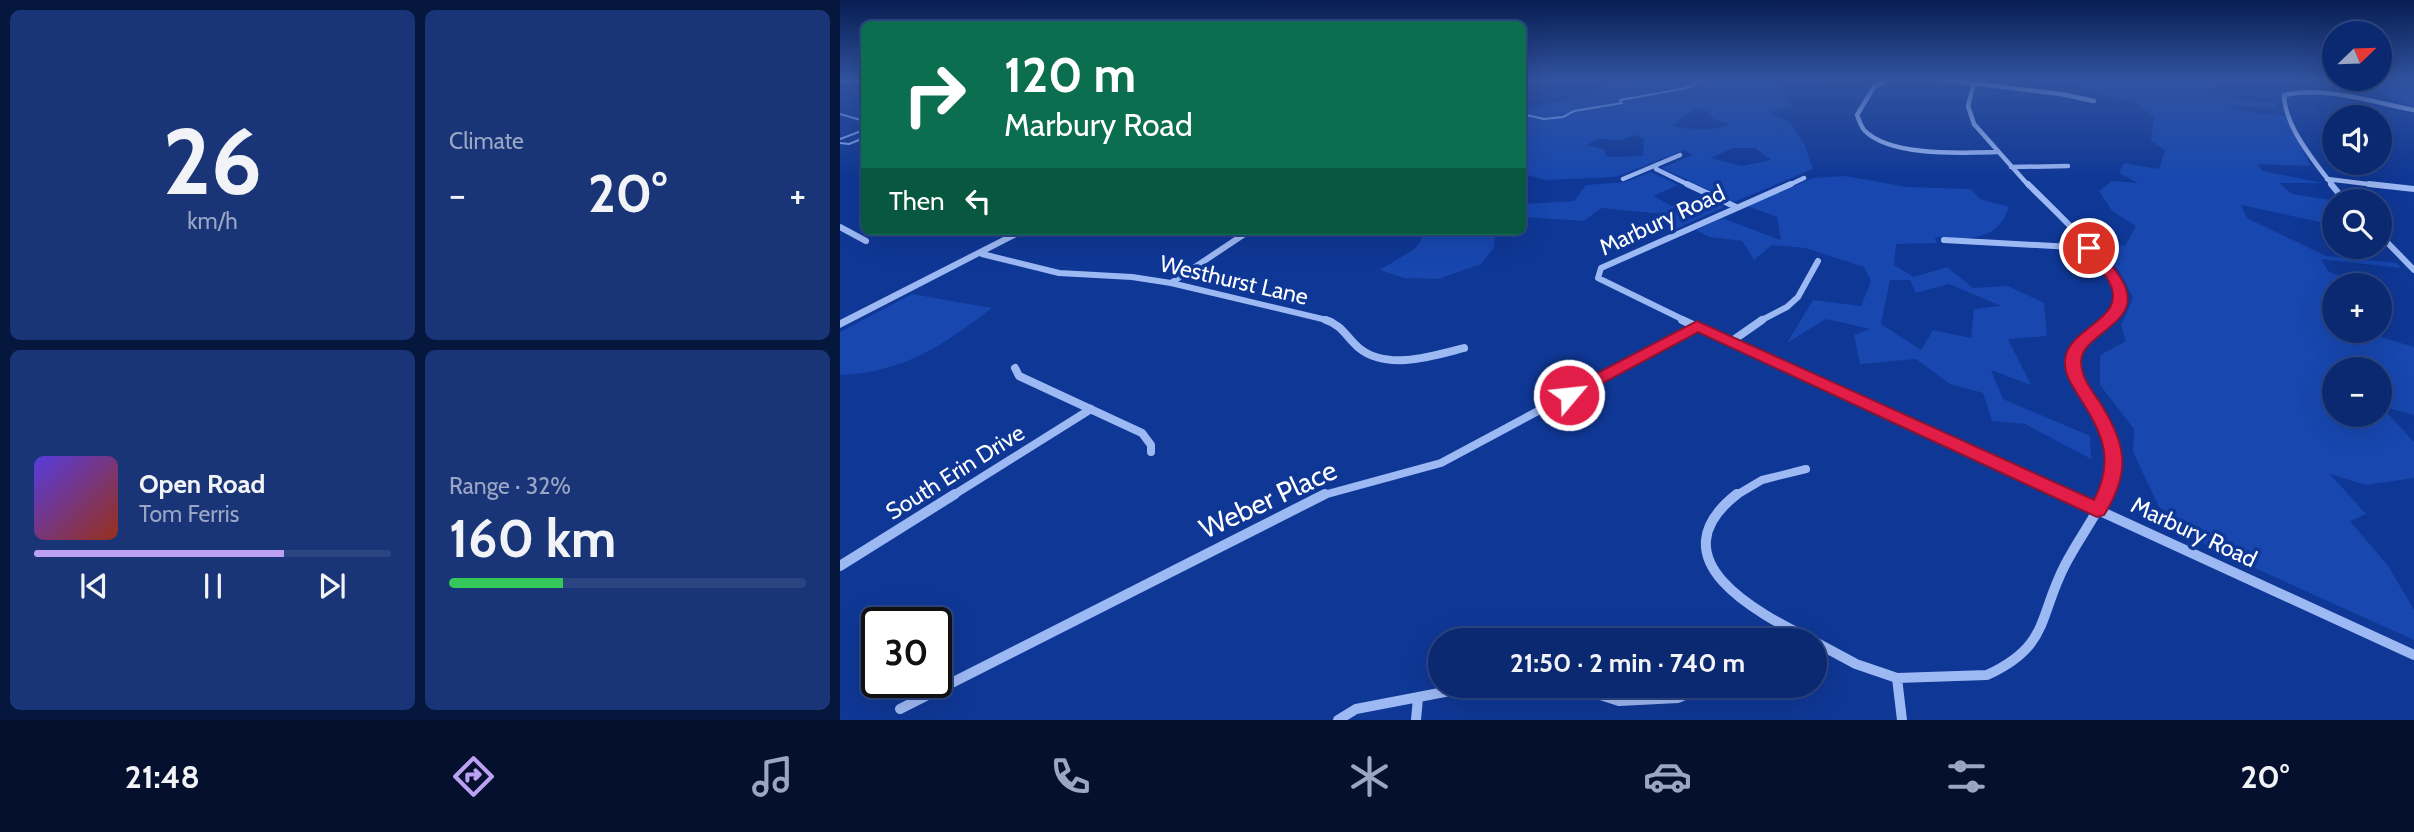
<!DOCTYPE html>
<html lang="en">
<head>
<meta charset="utf-8">
<style>
  :root { --surface:#0b2970; --page:#193578; --text:#f1f3f6; --muted:#9aa6c3; --line:#2b4583; --accent:#bca0f2 }
  body { margin:0; font-family:Cabin,sans-serif; background:var(--page); color:var(--text); height:100vh; display:flex; flex-direction:column; font-size:26px; white-space:nowrap }
  * { box-sizing:border-box; margin:0 }
  p { font-size:23px; color:var(--muted) }
  .icon { flex:none; width:38px; height:38px; fill:none; stroke:currentColor; stroke-width:2; stroke-linecap:round; stroke-linejoin:round }
  .map { position:relative; flex:1; overflow:hidden }
  .details { display:flex; flex-direction:column; gap:10px; padding:10px; background:#06173e; width:840px }
  .details>* { flex:none }
  .top-card { position:absolute; left:21px; top:21px; width:665px; height:214px; border-radius:10px; box-shadow:0 7px 28px #0002,0 0 0 2px var(--line); background:#0b6e4f; color:#fff; overflow:hidden }
  .needle { width:46px; rotate:67deg }
  .controls { position:absolute; left:1482px; top:21px; display:grid; gap:14px }
  .controls a { display:grid; place-items:center; width:70px; height:70px; border-radius:50%; background:var(--surface); box-shadow:0 7px 28px #0002,0 0 0 2px var(--line); font-size:35px }
  .speed { position:absolute; left:21px; top:607px; display:flex; gap:14px; font-size:35px; font-weight:700; text-align:center }
  .speed>* { display:grid; place-content:center; width:91px; height:91px; border-radius:50%; background:var(--surface); box-shadow:0 7px 28px #0002,0 0 0 2px var(--line); line-height:1 }
  .speed .limit { border:4px solid #111; border-radius:10px; background:#fff; color:#111 }
  .pin { position:absolute; display:grid; place-items:center; width:60px; height:60px; color:#fff; margin:-30px; border:4px solid #fff; border-radius:50%; box-shadow:0 2px 7px #0007 }
  .me { position:absolute; width:77px; margin:-38px; rotate:62deg; stroke-linejoin:round; filter:drop-shadow(0 0 5px #0008) }
  .turn { display:flex; align-items:center; gap:24px; height:147px; padding:0 28px; font-size:32px }
  .turn .icon { width:91px; height:91px; stroke-width:2.5 }
  .turn b { display:block; font-size:49px; line-height:60px }
  .then { display:flex; align-items:center; height:66px; padding:0 28px; background:#0003; gap:14px; font-size:26px }
  .big { font-size:52px; font-weight:800; line-height:1.1 }
  .details .card { flex:1; display:flex; flex-direction:column; justify-content:center; gap:10px; min-width:0; padding:0 24px; border-radius:10px; background:var(--page) }
  .details .dial { align-items:center; gap:0 }
  .dial b { font-size:91px; line-height:1 }
  .song { display:flex; align-items:center; gap:21px }
  .cover { width:84px; height:84px; border-radius:10px; background:linear-gradient(135deg,hsl(250 70% 55%),hsl(10 70% 35%)) }
  .played { height:7px; border-radius:4px; background:linear-gradient(90deg,var(--accent) 70%,var(--line) 70%) }
  .keys { display:flex; justify-content:space-around; direction:ltr }
  .heat { display:flex; justify-content:space-between; align-items:center; font-size:38px; direction:ltr }
  .charge { height:10px; border-radius:5px; background:linear-gradient(90deg,#34c759 32%,var(--line) 0) }
  .details .tiles { flex:1; display:grid; gap:10px; grid-template-columns:repeat(2,1fr) }
  .trip { position:absolute; left:588px; top:628px; width:399px; height:70px; border-radius:35px; background:var(--surface); box-shadow:0 7px 28px #0002,0 0 0 2px var(--line); font-weight:800; line-height:70px; text-align:center }
  .tabs { display:flex; height:112px; justify-content:space-around; align-items:center; background:#04102d; color:var(--muted) }
  .tabs .icon { width:49px; height:49px }
  .tabs .current { color:var(--accent) }
  .tabs b { font-size:32px; color:var(--text) }
  main { display:flex; flex:1; min-height:0 }
  .map>svg:first-child { display:block }
  .green { fill:#1747af; fill-rule:evenodd }
  .lines { fill:none; stroke-linecap:round; stroke-linejoin:round }
  .stream { stroke:#8fb1f8; stroke-width:2 }
  .minor-far3 { stroke:#9db9f4; stroke-width:4.5 }
  .minor-far2 { stroke:#9db9f4; stroke-width:6 }
  .minor-far1 { stroke:#9db9f4; stroke-width:8 }
  .minor { stroke:#9db9f4; stroke-width:10 }
  .tertiary { fill:#9db9f4; fill-rule:evenodd }
  .route { fill:#e11d48; stroke:#92132f; stroke-width:2 }
  .labels { text-anchor:middle; dominant-baseline:central; stroke-width:7; stroke-linejoin:round; paint-order:stroke }
  .street-label { font-size:23px; fill:#fff; stroke:#0f3795 }
  .near-street-label { font-size:28px; fill:#fff; stroke:#0f3795 }
</style>
</head>
<body>
<main>
<section class="details">
<div class="tiles">
<div class="card dial"><b>26</b><p>km/h</p></div>
<div class="card"><p>Climate</p>
<div class="heat"><a>−</a><b class="big">20°</b><a>+</a></div>
</div>
<div class="card">
<div class="song"><i class="cover"></i><div><b>Open Road</b><p>Tom Ferris</p></div></div>
<div class="played"></div>
<div class="keys"><svg class="icon" aria-label="previous" viewBox="0 0 24 24"><path d="M18 5L8 12l10 7zM5 5v14"/></svg><svg class="icon" aria-label="pause" viewBox="0 0 24 24"><path d="M8 5v14M16 5v14"/></svg><svg class="icon" aria-label="next" viewBox="0 0 24 24"><path d="M6 5l10 7-10 7zM19 5v14"/></svg></div>
</div>
<div class="card"><p>Range · 32%</p><b class="big">160 km</b><div class="charge"></div></div>
</div>
</section>
<div class="map">
<svg width="1574" height="720" viewBox="0 0 1574 720">
  <rect width="100%" height="100%" fill="#0f3795"/>
  <path class="green" d="M785 79H982L981 84 936 82 952 105 929 113 950 122 964 143 973 169 894 202 822 168 852 155 844 150 776 177 706 180 683 174V109L739 97ZM854 108 865 110 876 121 891 123C872 133 853 129 833 126ZM797 135 804 139 803 156 767 157 764 149 746 145 759 139 780 140ZM893 148H915L931 160 902 166 871 158Z
    M1214 79H1356L1380 85 1365 91 1395 99 1435 103 1440 108 1390 105 1393 110 1445 116 1471 166 1418 164 1422 171 1483 183H1439L1452 194 1497 201H1494V225L1401 205 1407 218 1486 256 1557 263 1561 268 1481 259 1489 272 1517 282 1494 285V331H1537L1541 337 1574 347V415L1541 406 1574 442V478L1526 485 1490 474 1526 514 1510 521 1549 567 1574 610V640L1368 547 1319 507 1293 452 1294 429 1260 385V355L1286 341 1281 325 1293 298 1280 272 1247 236 1285 246 1296 226 1272 211 1259 191 1272 181 1298 183 1279 173 1284 163 1319 169 1325 150 1311 141 1314 117 1293 101 1243 91 1237 81ZM1494 369H1540V415H1494Z
    M1486 79H1541L1574 84V108L1529 86 1522 90Z
    M811 172 838 185 814 196 831 206 867 199 884 207 836 229 822 214 761 208 744 221 683 217V204L734 201 746 185 785 182Z
    M1005 176 1067 187 1131 189 1140 199 1169 207C1157 243 1127 239 1095 237L1097 243 1056 244 1054 265 1074 277 1107 267 1133 288 1168 286 1204 303 1207 336 1168 339 1191 385 1151 370 1163 399 1250 436 1251 459 1185 424 1152 421 1143 393 1110 384 1076 359 1020 364 1014 335 1030 329 986 319 947 343 973 300 1021 306 1031 281 1024 267 965 248 932 245 914 260 902 241 870 237 856 230 882 218 941 240 937 217 907 206 973 178ZM1050 280H1070L1076 293 1109 284 1161 306 1134 309 1131 338 1093 330 1081 350 1041 324Z
    M586 231 655 234 654 248 641 264 598 279 564 278 540 270 576 248Z
    M72 294 152 308C102 346 65 372 0 375V332Z"/>
  <g class="lines">
    <path class="stream" d="M0 114 24 121
      M682 114 704 119 723 117 734 111 782 103 780 100 847 88 864 79
      M0 139 24 130
      M0 143 9 144 24 138"/>
    <path class="minor-far3" d="M1049 79 1034 87 1017 115C1019 120 1021 126 1024 130 1050 157 1122 153 1157 152
      M1098 79 1221 94 1254 101
      M1135 79 1128 106 1134 124 1189 186
      M0 81 24 80
      M816 166V169L851 186
      M1171 167 1228 166
      M783 179 840 155
      M1487 179 1544 186
      M947 186 964 178
      M1493 186C1474 161 1445 127 1444 95 1486 86 1532 102 1574 110"/>
    <path class="minor-far2" d="M847 184 896 207
      M1188 184C1209 206 1280 269 1280 298 1280 308 1274 315 1267 321
      M1491 184 1505 201
      M1529 184 1574 189
      M0 227 26 241
      M1540 235 1574 270
      M1104 240 1249 248
      M142 254 219 273 292 277 331 283 491 321
      M331 283 409 231
      M846 321 758 278 761 268 951 184
      M920 321 947 307 958 297 978 261"/>
    <path class="minor-far1" d="M486 320C502 325 507 338 519 348 547 371 593 356 624 348
      M842 320 1227 496
      M892 341 922 320
      M175 368 179 376 302 433 311 445V452
      M112 496 251 409
      M480 496 601 463 857 326
      M895 496 922 480 966 469
      M1266 496C1272 481 1277 464 1274 448 1269 417 1217 381 1237 349 1244 337 1259 329 1269 320"/>
    <path class="minor" d="M897 494C814 559 917 613 972 640
      M1223 494 1574 655
      M0 566 115 494
      M937 640 952 630
      M975 642 1016 664 1057 678 1147 675C1210 646 1198 617 1225 565 1238 540 1254 519 1266 494
      M1057 678 1062 720
      M732 686 779 701 838 698 866 686
      M60 709 485 494
      M498 720 516 709 636 686
      M576 720 578 698"/>
    <path class="tertiary" d="M175 231H188L0 328V320Z"/>
  </g>
  <linearGradient id="sky" x2="0" y2="1"><stop stop-color="#081e52"/><stop offset="0.44" stop-color="#3153a0"/><stop offset="1" stop-color="#3153a0" stop-opacity="0"/></linearGradient>
  <rect width="1574" height="180" fill="url(#sky)"/>
  <path class="route" d="M1249 244 1254 245C1268 262 1301 291 1282 315 1275 324 1263 332 1254 340 1248 345 1241 353 1241 362 1242 378 1250 388 1259 401 1286 443 1292 471 1264 515L1257 517 858 332 735 398H723L721 395 723 391 857 321 1254 500C1276 458 1261 431 1238 395 1231 384 1224 373 1225 360 1228 325 1293 320 1267 278 1260 267 1250 258 1243 248Z"/>
  <g class="labels">
    <g class="street-label">
      <text transform="translate(822 220) rotate(-25)">Marbury Road</text>
      <text transform="translate(394 280) rotate(13)">Westhurst Lane</text>
      <text transform="translate(115 472) rotate(-32)">South Erin Drive</text>
      <text transform="translate(1354 532) rotate(25)">Marbury Road</text>
    </g>
    <g class="near-street-label">
      <text transform="translate(428 499) rotate(-25)">Weber Place</text>
    </g>
  </g>
</svg>
<div class="controls">
<a><svg class="needle" viewBox="-14 -14 28 28"><path d="M0-13l5 13h-10z" fill="#e53935"/><path d="M0 13l5-13h-10z" fill="#9aa6c3"/></svg></a>
<a><svg class="icon" aria-label="sound" viewBox="0 0 24 24"><path d="M4 9h4l5-4v14l-5-4H4zM17 9q2 3 0 6"/></svg></a>
<a><svg class="icon" aria-label="search" viewBox="0 0 24 24"><circle cx="10" cy="10" r="6"/><path d="M15 15l6 6"/></svg></a>
<a>+</a>
<a>−</a>
</div>
<div class="speed"><div class="limit">30</div></div>
<div class="pin" style="left:1249px;top:248px;background:#d93025"><svg class="icon" aria-label="arrive" viewBox="0 0 24 24"><path d="M6 21V4h12l-3 4 3 4H6"/></svg></div>
<svg class="me" style="left:729px;top:395px" viewBox="-20 -20 40 40"><circle r="17" fill="#e11d48" stroke="#fff" stroke-width="3"/><path d="M0-11L8 9 0 5-8 9z" fill="#fff"/></svg>
<div class="trip">21:50 · 2 min · 740 m</div>
<div class="top-card">
<div class="turn"><svg class="icon" aria-label="right" viewBox="0 0 24 24"><path d="M7 20v-9h11M14 6l5 5-5 5"/></svg><div><b>120 m</b>Marbury Road</div></div>
<div class="then">Then<svg class="icon" aria-label="left" viewBox="0 0 24 24"><path d="M17 20v-9H6M10 6l-5 5 5 5"/></svg></div>
</div>
</div>
</main>
<nav class="tabs">
<b>21:48</b>
<svg class="icon current" aria-label="directions" viewBox="0 0 24 24"><path d="M12 3l9 9-9 9-9-9zM9 14v-3h6M13 9l2 2-2 2"/></svg>
<svg class="icon" aria-label="music" viewBox="0 0 24 24"><path d="M9 18V5l10-2v13"/><circle cx="6" cy="18" r="3"/><circle cx="16" cy="16" r="3"/></svg>
<svg class="icon" aria-label="phone" viewBox="0 0 24 24"><path d="M5 4h4l2 5-3 2q2 4 5 5l2-3 5 2v4C11 20 4 13 5 4z"/></svg>
<svg class="icon" aria-label="climate" viewBox="0 0 24 24"><path d="M12 3v18M4 7l16 10M4 17L20 7"/></svg>
<svg class="icon" aria-label="car" viewBox="0 0 24 24"><path d="M5 17H2v-5l4-1 3-4h7l3 4 3 1v5h-3M9 17h6M6 11h13"/><circle cx="7" cy="17" r="2"/><circle cx="17" cy="17" r="2"/></svg>
<svg class="icon" aria-label="filters" viewBox="0 0 24 24"><path d="M4 7h16M4 17h16"/><circle cx="9" cy="7" r="2"/><circle cx="15" cy="17" r="2"/></svg>
<b>20°</b>
</nav>
</body>
</html>
